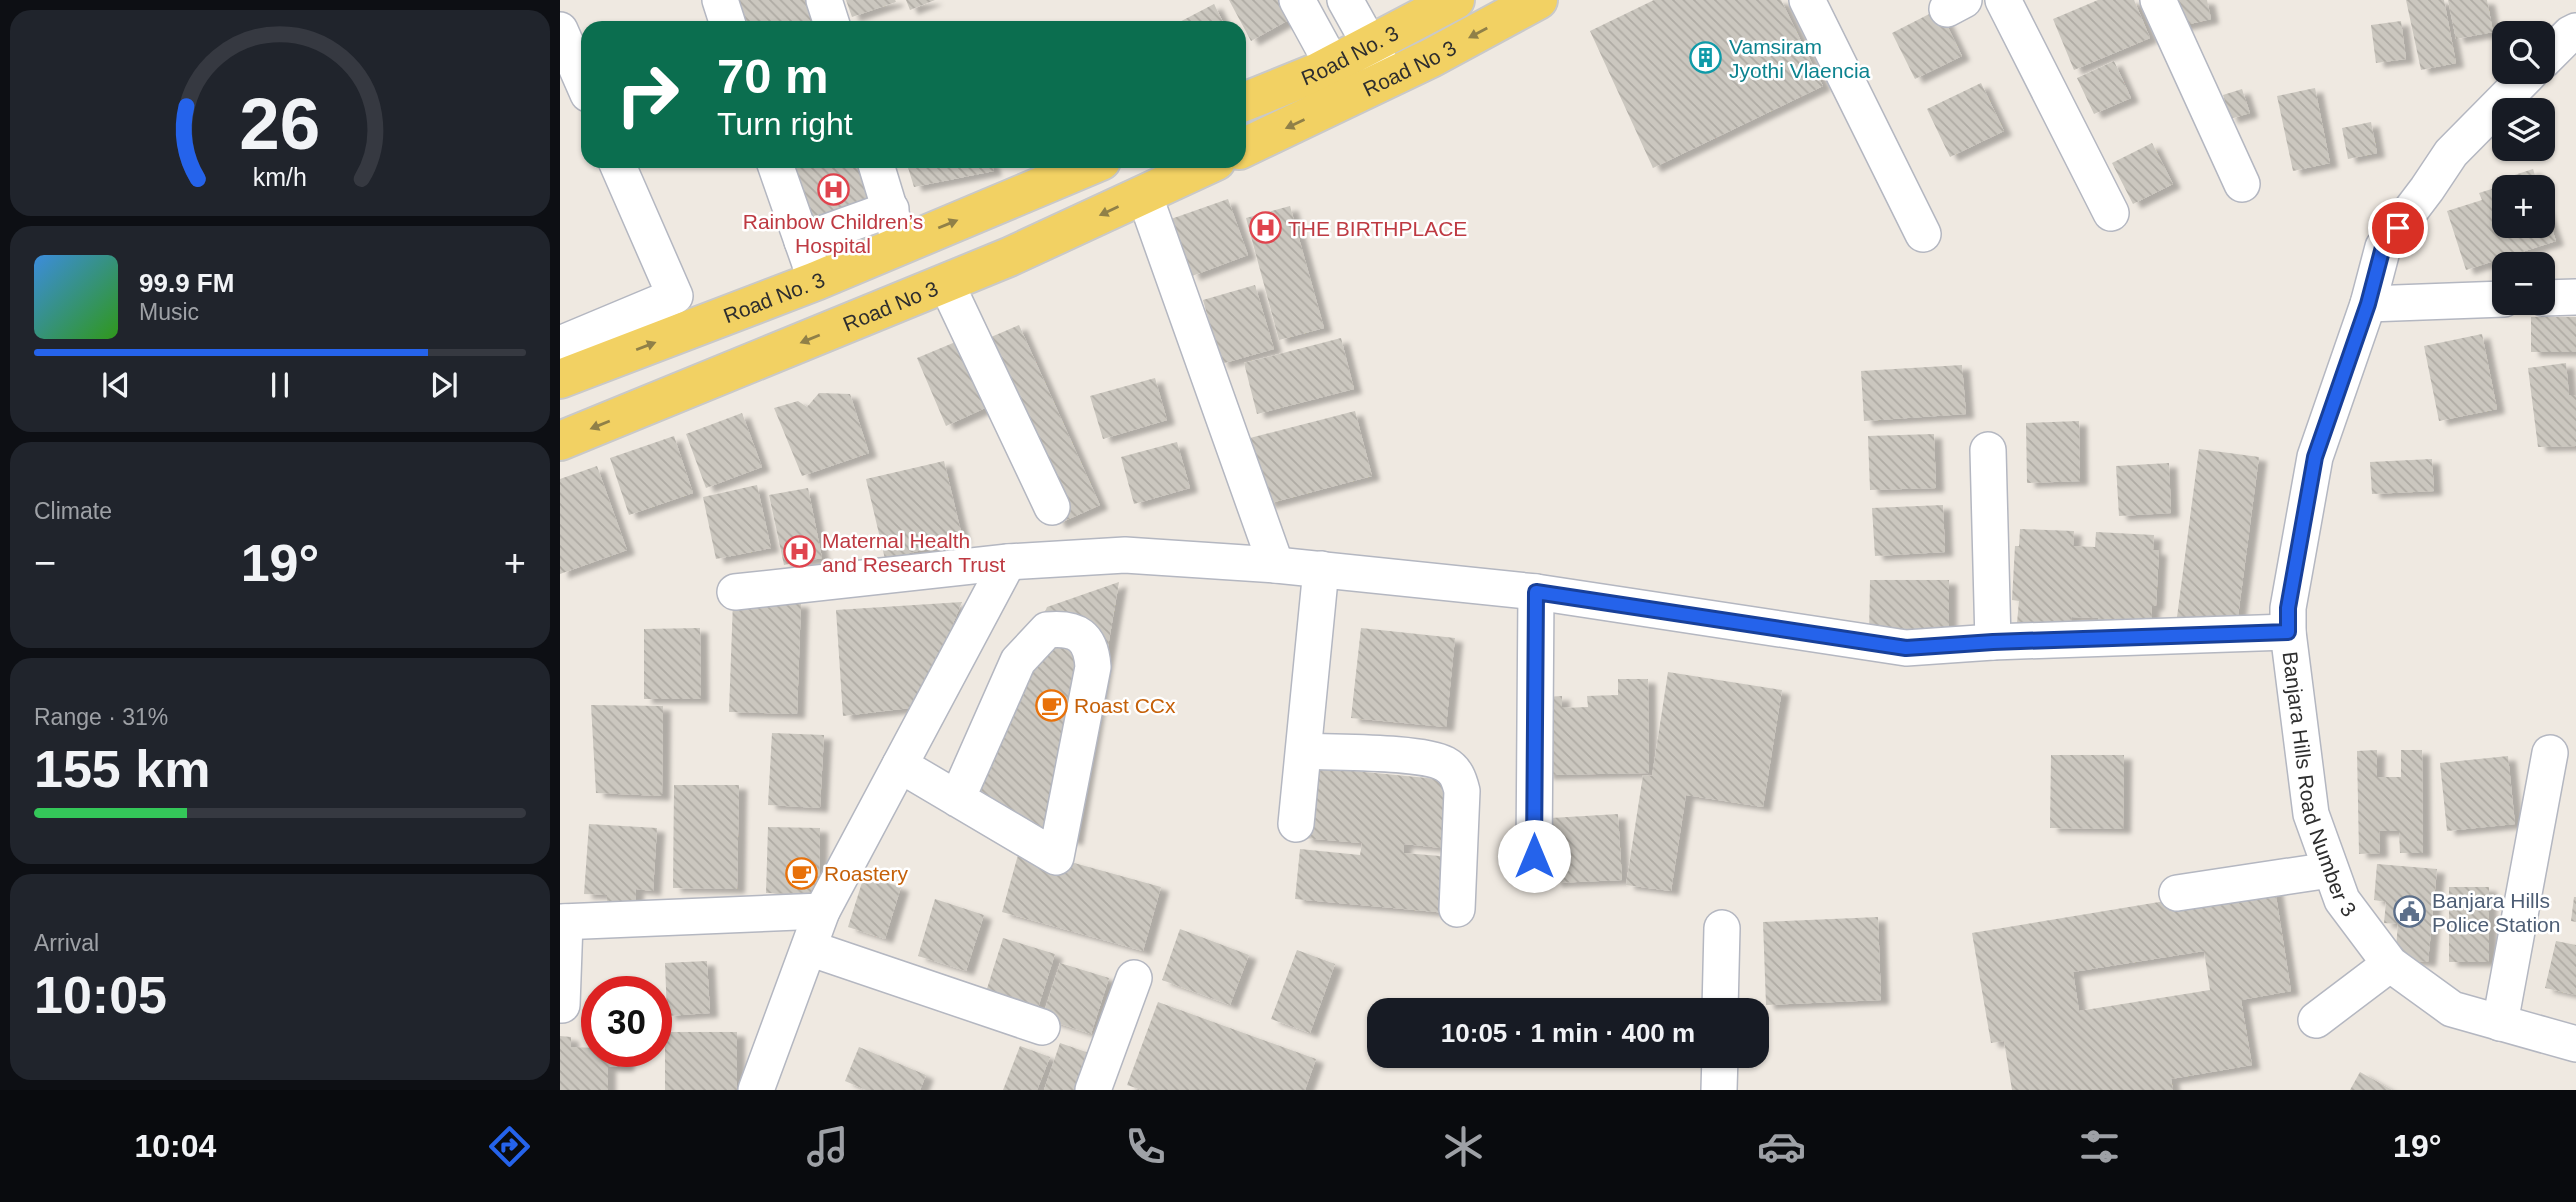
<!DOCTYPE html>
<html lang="en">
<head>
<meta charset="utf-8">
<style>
  :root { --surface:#171b24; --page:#20242c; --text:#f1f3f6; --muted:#9ea1a6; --line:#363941; --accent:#2563eb }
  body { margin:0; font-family:Helvetica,sans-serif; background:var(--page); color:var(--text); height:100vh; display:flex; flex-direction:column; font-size:26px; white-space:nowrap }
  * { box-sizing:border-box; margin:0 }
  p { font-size:23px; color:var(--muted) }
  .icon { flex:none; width:38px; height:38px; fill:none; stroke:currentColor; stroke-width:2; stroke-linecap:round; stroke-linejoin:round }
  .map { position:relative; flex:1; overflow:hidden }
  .side { display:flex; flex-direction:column; gap:10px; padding:10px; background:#0d0f14; width:560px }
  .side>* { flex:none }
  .guide { position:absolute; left:21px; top:21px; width:665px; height:147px; border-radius:21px; box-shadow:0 2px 5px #0004; background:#0b6e4f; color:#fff; overflow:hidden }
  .buttons { position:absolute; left:1932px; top:21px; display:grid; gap:14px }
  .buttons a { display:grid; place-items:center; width:63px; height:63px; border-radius:14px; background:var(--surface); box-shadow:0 2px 5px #0004; font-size:35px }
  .speed { position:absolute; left:21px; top:976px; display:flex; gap:14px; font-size:35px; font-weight:700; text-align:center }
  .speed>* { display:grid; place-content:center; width:91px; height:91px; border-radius:50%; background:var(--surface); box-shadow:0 2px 5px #0004; line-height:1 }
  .speed .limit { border:10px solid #d22; background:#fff; color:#111 }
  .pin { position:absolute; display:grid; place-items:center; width:60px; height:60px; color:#fff; margin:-30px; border:4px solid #fff; border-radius:50%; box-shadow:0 2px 7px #0007 }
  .me { position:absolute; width:77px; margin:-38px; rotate:0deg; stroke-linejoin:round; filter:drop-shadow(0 0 5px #0008) }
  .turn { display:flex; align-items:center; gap:24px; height:147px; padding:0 21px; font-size:32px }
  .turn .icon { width:91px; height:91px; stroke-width:2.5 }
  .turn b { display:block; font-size:49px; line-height:60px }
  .big { font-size:52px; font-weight:700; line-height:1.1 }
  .side .card { flex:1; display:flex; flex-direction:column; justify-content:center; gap:10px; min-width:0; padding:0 24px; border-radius:21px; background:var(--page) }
  .side .dial { align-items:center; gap:0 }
  .dial svg { height:182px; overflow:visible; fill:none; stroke:var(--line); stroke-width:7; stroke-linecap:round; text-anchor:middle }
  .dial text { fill:var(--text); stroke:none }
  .song { display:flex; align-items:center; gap:21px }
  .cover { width:84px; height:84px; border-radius:10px; background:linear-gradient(135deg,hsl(210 70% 55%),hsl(110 70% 35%)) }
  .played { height:7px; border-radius:4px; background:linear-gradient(90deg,var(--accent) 80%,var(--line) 80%) }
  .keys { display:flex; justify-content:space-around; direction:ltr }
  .heat { display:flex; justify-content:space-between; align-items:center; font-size:38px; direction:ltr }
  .charge { height:10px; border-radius:5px; background:linear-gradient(90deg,#34c759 31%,var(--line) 0) }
  .trip { position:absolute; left:807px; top:998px; width:402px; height:70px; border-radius:21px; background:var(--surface); box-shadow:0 2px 5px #0004; font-weight:700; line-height:70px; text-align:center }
  .tabs { display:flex; height:112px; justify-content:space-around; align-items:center; background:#090b0e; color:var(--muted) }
  .tabs .icon { width:49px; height:49px }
  .tabs .active { color:var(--accent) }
  .tabs b { font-size:32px; color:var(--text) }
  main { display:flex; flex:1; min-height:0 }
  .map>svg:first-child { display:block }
  .building { fill:url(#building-back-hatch); fill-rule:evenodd; filter:url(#shadow) }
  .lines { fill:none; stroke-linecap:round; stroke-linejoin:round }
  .minor-casing { stroke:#b4b7c1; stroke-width:38 }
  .major-casing { stroke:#c9c9c9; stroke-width:42 }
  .minor { stroke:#fff; stroke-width:35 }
  .major { stroke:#f2d163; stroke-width:38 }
  .oneway { fill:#908048 }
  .route-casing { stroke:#184099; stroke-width:18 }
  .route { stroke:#2563eb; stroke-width:12 }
  .labels { text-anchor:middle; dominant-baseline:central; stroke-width:5; stroke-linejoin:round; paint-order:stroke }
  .culture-label { font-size:21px; fill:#0d838f; stroke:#fff; text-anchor:start }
  .street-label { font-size:21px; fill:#2e2e2e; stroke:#fff }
  .health-label { font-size:21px; fill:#be3a42; stroke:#fff; text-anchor:start }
  .food-label { font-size:21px; fill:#c56008; stroke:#fff; text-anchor:start }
  .service-label { font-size:21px; fill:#4e5e75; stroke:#fff; text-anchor:start }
</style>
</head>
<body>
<main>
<section class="side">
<div class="card dial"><svg viewBox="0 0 100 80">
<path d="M14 69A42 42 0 1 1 86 69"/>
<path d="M14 69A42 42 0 0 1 9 37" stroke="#2563eb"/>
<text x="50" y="56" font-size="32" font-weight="700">26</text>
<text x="50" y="72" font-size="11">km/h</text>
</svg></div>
<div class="card">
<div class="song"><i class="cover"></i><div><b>99.9 FM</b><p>Music</p></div></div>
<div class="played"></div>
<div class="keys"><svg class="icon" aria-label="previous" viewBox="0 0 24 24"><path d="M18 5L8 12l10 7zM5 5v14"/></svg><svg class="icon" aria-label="pause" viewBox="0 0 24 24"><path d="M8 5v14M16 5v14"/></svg><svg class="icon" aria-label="next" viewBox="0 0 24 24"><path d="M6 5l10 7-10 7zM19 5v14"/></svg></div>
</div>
<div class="card"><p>Climate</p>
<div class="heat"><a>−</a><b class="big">19°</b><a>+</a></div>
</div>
<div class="card"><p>Range · 31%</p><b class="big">155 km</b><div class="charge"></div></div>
<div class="card"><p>Arrival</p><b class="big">10:05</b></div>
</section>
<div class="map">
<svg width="2016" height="1090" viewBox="0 0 2016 1090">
  <defs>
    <pattern id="building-back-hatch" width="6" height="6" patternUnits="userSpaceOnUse" patternTransform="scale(1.75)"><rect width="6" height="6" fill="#cbc7bf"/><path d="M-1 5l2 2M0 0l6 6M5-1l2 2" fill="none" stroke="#afaba4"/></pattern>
    <filter id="shadow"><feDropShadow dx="8" dy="4.5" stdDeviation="2" flood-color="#0004"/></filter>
  </defs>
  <rect width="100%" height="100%" fill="#efe9e1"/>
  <path class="building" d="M165 0H253L262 28H174Z
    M286 0H335L336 2 292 17Z
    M346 0H375L350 10Z
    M669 0H724L734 17 691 41Z
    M1094 0H1221L1263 86 1093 168 1030 31Z
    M1538 0H1574L1590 38 1514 70 1493 19Z
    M1611 0H1647L1651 19 1617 27Z
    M1846 0H1884L1896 63 1861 70Z
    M1888 0H1927L1933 32 1896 39Z
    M654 4 666 28H608Z
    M1379 9 1402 56 1355 79 1332 33Z
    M1841 21 1846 59 1816 63 1811 25Z
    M1554 61 1571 98 1534 114 1517 78Z
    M1421 83 1444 131 1390 157 1367 109Z
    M1755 88 1770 163 1733 171 1717 96Z
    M1682 89 1690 113 1670 119 1663 95Z
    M1811 122 1817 153 1788 159 1782 128Z
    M1592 143 1613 184 1573 204 1552 163Z
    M219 161H307L320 200 241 227Z
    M346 161H430L434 171 354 187Z
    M1973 169 1979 187H1944V226H1983V202L1996 241 1906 270 1887 211 1922 200 1919 193 1938 187 1936 181Z
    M668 199 688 255 632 276 611 219Z
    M730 206 764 328 719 340 686 218Z
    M695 285 714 349 661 364 643 300Z
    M1971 317H2016V352H1971Z
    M459 325 540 505 498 524 417 343Z
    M1922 334 1937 409 1879 421 1864 346Z
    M405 338 434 404 386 426 357 358Z
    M781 338 794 389 697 414 684 363Z
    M2006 363 2009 395H2016V446L1978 447 1968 368Z
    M1402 365 1406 414 1304 421 1301 371Z
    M595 378 607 420 543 439 530 396Z
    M259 393 290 394 309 453 242 476 214 408 238 401 247 407Z
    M795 411 812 476 707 504 690 438Z
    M182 413 202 467 146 488 126 434Z
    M1519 421 1520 481 1467 483 1466 423Z
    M1374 434 1376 488 1310 490 1308 436Z
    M114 436 133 493 69 515 50 458Z
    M617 442 630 488 574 504 561 457Z
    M1639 449 1699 457 1677 624 1617 617Z
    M1872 459 1874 491 1812 494 1810 462Z
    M384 461 403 540 325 559 306 479Z
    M1609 463 1611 513 1559 516 1556 466Z
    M37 466 67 550 0 574V479Z
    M197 485 211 548 156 559 143 497Z
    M248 488 262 558 224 565 209 495Z
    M1383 505 1385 552 1315 556 1312 508Z
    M1460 529 1514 531 1513 546 1535 547 1536 532 1594 535 1593 550 1599 551 1596 606H1592L1591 630 1538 627V618L1512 617 1511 626 1457 623 1459 601 1452 600 1455 546H1459Z
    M1310 580H1389V635H1309Z
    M559 582 515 841 402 804 487 607Z
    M173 601 241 603 237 714 169 712Z
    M402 602 371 676 350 708 283 716 276 610Z
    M140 628 141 699H84V629Z
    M801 628 895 638 886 727 791 718Z
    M1108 672 1222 690 1203 807 1126 795 1111 891 1066 885 1083 775 1092 776Z
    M1058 679H1088L1089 773 985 775 984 697 1002 696V708L1028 707 1027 696 1058 695Z
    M31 705 103 706 102 796 36 793Z
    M212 733 264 735 260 808 208 805Z
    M1817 750V777H1841V750H1862L1863 853H1840L1839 831H1819L1820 853 1799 854 1797 751Z
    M1491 755H1564L1563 829 1490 828Z
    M1948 756 1955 824 1887 831 1880 763Z
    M752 767 898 781 891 849 844 844V853L892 857 887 913 735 899 740 849 800 855 802 843 744 838Z
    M114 785H179L177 889 113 888Z
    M1058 814 1062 880 994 883 991 818Z
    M29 824 97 828 93 891 76 889 75 907 47 905V895L24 894Z
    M208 827 260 828 259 894 206 893Z
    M460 848 601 887 583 951 442 912Z
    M1817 864 1877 869 1868 962 1835 959 1838 924 1824 923 1826 902 1814 900Z
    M304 876 341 887 325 939 288 927Z
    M1714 883 1731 991 1681 1000 1692 1065 1611 1079 1613 1090H1452L1444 1041 1431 1043 1412 933ZM1644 951 1650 990 1519 1011 1513 972Z
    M1889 887H1929V962H1889Z
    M2014 897H2016V922L2011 921Z
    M375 899 424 915 406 971 358 956Z
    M1318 917 1321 1000 1206 1005 1203 922Z
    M620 929 689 955 670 1005 602 980Z
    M443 938 495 954 477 1011 425 995Z
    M1996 941 2016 945V995L1985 988Z
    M737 950 775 964 750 1033 711 1019Z
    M147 961 150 1013 107 1016 105 963Z
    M500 963 549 978 531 1034 482 1018Z
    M598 1002 756 1059 745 1090H582L567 1085Z
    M105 1032H177V1090H105Z
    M0 1036 11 1037V1047L37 1048V1052H67L66 1067H48V1090H0Z
    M500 1043 529 1053 516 1090H484Z
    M460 1046 490 1057 477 1090H443Z
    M299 1047 366 1075 360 1090H306L285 1081Z
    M1800 1072 1832 1090H1790Z"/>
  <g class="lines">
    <defs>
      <g id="minor">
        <path d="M160 0 169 28"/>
        <path d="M264 0 273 28"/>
        <path d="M737 0 772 64"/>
        <path d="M785 0 824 70"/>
        <path d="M1247 0 1363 234"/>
        <path d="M1443 0 1551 213"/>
        <path d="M1598 0 1682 184"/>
        <path d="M1387 9 1404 0"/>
        <path d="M0 30 28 94"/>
        <path d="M1983 61 2010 34 2016 31"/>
        <path id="s1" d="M1971 72 1891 153 1867 189 1823 247 1808 304 1755 457 1728 608V632L1751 814 1782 900 1830 964 1892 1009 2016 1044"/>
        <path d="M214 161 256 281"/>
        <path d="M315 161 336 230"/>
        <path d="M584 194 716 565"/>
        <path d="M242 241 331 209"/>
        <path d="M386 283 492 507"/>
        <path d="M1983 298 2016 297"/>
        <path d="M1808 304 1944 299"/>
        <path d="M0 344 115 296 56 161"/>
        <path d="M1428 450 1433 642"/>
        <path d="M175 592 448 562 565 555 716 565 976 592 1346 648 1433 642 1728 632"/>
        <path d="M744 751C775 753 861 751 885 764 896 770 899 779 902 791L897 909"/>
        <path d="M340 765 496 857 533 667C531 636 517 627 487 630L458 661 397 799"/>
        <path d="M736 824 761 569"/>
        <path d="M974 856 976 592"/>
        <path d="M1617 893 1770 870"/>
        <path d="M0 922 262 911"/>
        <path d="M249 948 482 1027"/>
        <path d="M2 1005 5 922"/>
        <path d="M1160 1010 1162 928"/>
        <path d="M1756 1020 1830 964"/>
        <path d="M1940 1023 1990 753"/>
        <path d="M196 1090 262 911 448 562"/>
        <path d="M533 1090 574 978"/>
        <path d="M1159 1090 1160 1055"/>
      </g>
      <g id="major">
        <path id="s2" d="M679 104 758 72 895 0"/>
        <path id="s3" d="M679 150 871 58 978 0"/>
        <path id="s4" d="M0 379 256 281 541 161"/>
        <path id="s5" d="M0 441 449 257 656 161"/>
      </g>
    </defs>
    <use href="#minor" class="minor-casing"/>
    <use href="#major" class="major-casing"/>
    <use href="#minor" class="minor"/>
    <use href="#major" class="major"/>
  </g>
  <defs><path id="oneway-solid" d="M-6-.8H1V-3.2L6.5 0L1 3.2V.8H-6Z" transform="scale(1.75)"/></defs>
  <g class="oneway">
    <use href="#oneway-solid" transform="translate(918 33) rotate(152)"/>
    <use href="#oneway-solid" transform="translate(735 124) rotate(155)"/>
    <use href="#oneway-solid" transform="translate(549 211) rotate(155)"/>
    <use href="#oneway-solid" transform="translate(388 224) rotate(-22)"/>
    <use href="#oneway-solid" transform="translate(250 339) rotate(158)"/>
    <use href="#oneway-solid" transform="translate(86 346) rotate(-21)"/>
    <use href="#oneway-solid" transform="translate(40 425) rotate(158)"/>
  </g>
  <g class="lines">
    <defs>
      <path id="route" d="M974 856 976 592 1346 648 1433 642 1728 632V608L1755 457 1808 304 1823 247 1838 228"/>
    </defs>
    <use href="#route" class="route-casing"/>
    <use href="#route" class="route"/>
  </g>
  <defs>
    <symbol id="building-ring" viewBox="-11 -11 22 22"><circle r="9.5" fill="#fff" stroke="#0f9aa8" stroke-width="1.5"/><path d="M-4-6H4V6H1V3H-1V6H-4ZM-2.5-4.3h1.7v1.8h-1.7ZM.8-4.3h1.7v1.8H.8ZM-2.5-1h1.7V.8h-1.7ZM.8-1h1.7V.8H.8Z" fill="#0f9aa8"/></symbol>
    <symbol id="hospital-ring" viewBox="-11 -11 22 22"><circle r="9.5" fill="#fff" stroke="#e0444e" stroke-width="1.5"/><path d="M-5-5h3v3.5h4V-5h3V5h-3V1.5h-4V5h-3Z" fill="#e0444e"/></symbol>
    <symbol id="cafe-ring" viewBox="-11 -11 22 22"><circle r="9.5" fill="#fff" stroke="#e8710a" stroke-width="1.5"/><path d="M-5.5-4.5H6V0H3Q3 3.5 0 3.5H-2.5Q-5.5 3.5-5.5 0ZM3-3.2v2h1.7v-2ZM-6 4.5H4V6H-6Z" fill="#e8710a"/></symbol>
    <symbol id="civic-ring" viewBox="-11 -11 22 22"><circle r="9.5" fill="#fff" stroke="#5c6f8a" stroke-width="1.5"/><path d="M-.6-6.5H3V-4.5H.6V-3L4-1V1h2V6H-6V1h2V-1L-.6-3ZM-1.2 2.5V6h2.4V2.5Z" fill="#5c6f8a"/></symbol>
  </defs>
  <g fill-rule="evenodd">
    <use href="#building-ring" x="1128" y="40" width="35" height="35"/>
    <use href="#hospital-ring" x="256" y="172" width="35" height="35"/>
    <use href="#hospital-ring" x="688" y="210" width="35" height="35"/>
    <use href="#hospital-ring" x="222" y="534" width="35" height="35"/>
    <use href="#cafe-ring" x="474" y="688" width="35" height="35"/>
    <use href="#cafe-ring" x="224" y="856" width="35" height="35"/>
    <use href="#civic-ring" x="1832" y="894" width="35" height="35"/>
  </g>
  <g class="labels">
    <g class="culture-label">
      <text x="1169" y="46">Vamsiram<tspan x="1169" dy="24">Jyothi Vlaencia</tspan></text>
    </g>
    <g class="street-label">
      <text stroke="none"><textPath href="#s2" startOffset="121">Road No. 3</textPath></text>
      <text stroke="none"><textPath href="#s3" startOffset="189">Road No 3</textPath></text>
      <text stroke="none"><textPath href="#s4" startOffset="229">Road No. 3</textPath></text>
      <text stroke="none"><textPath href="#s5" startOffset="357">Road No 3</textPath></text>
      <text stroke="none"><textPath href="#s1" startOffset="784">Banjara Hills Road Number 3</textPath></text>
    </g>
    <g class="health-label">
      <text x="273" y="221" text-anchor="middle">Rainbow Children’s<tspan x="273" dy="24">Hospital</tspan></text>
      <text x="728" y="228">THE BIRTHPLACE</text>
      <text x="262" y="540">Maternal Health<tspan x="262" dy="24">and Research Trust</tspan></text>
    </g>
    <g class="food-label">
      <text x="514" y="705">Roast CCx</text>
      <text x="264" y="873">Roastery</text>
    </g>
    <g class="service-label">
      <text x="1872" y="900">Banjara Hills<tspan x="1872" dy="24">Police Station</tspan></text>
    </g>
  </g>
</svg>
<div class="buttons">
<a><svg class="icon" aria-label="search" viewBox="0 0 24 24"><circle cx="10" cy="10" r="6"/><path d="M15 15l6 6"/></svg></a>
<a><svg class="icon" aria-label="layers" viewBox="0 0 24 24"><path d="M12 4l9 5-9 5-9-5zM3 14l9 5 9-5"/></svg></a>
<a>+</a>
<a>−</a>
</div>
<div class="speed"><div class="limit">30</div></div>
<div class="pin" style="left:1838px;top:228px;background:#d93025"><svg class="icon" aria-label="arrive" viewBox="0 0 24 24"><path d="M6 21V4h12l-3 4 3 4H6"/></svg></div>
<svg class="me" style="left:974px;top:856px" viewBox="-20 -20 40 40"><circle r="19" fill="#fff"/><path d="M0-13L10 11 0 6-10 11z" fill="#2563eb"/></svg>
<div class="trip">10:05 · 1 min · 400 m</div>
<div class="guide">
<div class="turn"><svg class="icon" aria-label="right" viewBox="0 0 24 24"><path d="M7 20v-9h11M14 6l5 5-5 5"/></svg><div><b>70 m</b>Turn right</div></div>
</div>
</div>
</main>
<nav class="tabs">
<b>10:04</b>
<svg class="icon active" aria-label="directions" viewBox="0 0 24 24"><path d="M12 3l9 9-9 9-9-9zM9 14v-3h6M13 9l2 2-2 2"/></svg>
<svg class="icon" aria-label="music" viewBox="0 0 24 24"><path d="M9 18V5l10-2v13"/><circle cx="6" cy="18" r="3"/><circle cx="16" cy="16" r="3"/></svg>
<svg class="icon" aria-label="phone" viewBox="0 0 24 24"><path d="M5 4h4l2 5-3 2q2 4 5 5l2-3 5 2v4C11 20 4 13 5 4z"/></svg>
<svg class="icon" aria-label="climate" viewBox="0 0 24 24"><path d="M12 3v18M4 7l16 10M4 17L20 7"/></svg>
<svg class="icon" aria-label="car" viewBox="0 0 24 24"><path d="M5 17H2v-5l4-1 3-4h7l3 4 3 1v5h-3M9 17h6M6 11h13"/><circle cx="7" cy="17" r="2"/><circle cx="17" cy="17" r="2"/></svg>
<svg class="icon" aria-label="filters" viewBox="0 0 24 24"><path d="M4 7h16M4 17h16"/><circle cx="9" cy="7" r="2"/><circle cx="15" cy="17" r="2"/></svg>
<b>19°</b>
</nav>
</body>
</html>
